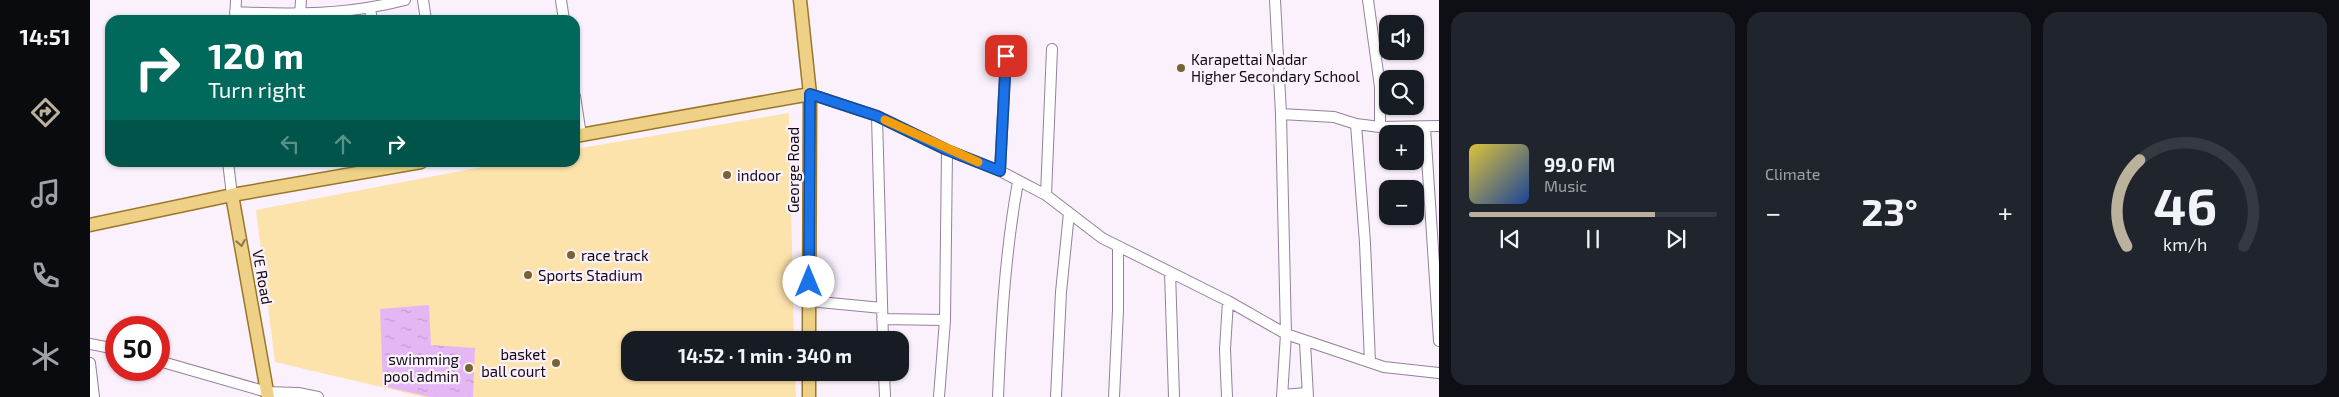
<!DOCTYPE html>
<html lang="en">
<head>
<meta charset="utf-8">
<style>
  :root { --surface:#171b24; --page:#20242c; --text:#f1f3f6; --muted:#9ea1a6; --line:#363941; --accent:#bbb29e }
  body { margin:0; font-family:"Exo 2",sans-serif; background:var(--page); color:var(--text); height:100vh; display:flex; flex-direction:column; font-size:19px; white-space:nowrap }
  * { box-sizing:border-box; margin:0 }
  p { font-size:16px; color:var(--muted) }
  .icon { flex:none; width:28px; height:28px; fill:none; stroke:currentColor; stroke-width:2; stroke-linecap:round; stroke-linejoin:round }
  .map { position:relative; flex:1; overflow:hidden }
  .side { display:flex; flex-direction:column; gap:12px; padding:12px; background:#0d0f14; width:900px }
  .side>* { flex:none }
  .hud { position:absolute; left:15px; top:15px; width:475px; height:152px; border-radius:15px; box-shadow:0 1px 4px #0004; background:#00695c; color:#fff; overflow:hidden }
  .tools { position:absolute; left:1289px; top:15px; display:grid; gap:10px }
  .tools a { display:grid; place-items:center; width:45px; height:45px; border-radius:10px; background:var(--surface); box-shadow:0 1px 4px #0004; font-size:25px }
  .speed { position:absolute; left:15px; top:316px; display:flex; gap:10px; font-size:25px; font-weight:700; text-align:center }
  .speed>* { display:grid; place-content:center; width:65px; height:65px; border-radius:50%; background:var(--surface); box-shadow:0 1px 4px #0004; line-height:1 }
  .speed .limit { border:8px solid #d22; background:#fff; color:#111 }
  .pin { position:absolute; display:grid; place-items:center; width:42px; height:42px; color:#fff; margin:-21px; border-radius:10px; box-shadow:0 2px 8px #0006 }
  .me { position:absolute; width:55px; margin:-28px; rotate:0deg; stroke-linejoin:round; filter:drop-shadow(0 0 4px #0008) }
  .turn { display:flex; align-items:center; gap:18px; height:105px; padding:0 20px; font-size:22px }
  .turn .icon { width:65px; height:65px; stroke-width:2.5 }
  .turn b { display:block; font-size:35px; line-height:42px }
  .lanes { display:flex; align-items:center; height:48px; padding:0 20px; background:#0003; justify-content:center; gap:25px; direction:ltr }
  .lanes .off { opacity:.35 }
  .big { font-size:38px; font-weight:700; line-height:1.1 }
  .side .widget { flex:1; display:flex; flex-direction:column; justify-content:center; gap:8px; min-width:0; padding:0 18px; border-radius:15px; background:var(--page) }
  .side .dial { align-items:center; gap:0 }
  .dial svg { height:130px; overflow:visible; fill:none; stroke:var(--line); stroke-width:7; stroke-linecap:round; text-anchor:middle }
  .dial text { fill:var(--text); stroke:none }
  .song { display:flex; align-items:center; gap:15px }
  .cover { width:60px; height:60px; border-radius:8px; background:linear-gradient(135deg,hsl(50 70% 55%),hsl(220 70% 35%)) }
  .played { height:5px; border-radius:2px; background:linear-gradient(90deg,var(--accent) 75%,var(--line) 75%) }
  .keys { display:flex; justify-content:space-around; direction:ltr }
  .heat { display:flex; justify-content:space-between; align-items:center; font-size:28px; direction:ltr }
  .side .tiles { flex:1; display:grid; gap:12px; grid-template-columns:repeat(3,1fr) }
  .trip { position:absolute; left:531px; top:331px; width:288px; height:50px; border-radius:15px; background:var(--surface); box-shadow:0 1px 4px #0004; font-weight:700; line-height:50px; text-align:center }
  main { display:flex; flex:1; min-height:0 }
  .menu { display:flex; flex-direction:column; width:90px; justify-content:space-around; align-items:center; background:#090b0e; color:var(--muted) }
  .menu .icon { width:35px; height:35px }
  .menu .selected { color:var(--accent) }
  .menu b { font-size:22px; color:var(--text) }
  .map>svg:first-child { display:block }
  .green { fill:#fce2ab }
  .water { fill:url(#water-ripples) }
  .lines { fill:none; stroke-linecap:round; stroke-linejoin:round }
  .minor-casing { stroke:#94809b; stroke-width:12 }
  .major-casing { stroke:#997729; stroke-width:15 }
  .minor { stroke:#fff; stroke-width:10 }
  .major { stroke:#eed186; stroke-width:12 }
  .oneway { stroke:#8a7752 }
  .route-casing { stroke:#114b97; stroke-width:12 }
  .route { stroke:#1a73e8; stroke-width:9 }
  .slow { stroke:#f59e0b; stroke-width:9 }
  .poi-dot { fill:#796332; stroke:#faf1fd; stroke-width:2 }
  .labels { text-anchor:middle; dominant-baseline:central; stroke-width:4.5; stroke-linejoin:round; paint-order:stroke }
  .poi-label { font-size:15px; fill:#100912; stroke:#faf1fd; text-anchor:start }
  .street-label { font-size:15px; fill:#100912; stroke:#faf1fd }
</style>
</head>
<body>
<main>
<nav class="menu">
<b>14:51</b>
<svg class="icon selected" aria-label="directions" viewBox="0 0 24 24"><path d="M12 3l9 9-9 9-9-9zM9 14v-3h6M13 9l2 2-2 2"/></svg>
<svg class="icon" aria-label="music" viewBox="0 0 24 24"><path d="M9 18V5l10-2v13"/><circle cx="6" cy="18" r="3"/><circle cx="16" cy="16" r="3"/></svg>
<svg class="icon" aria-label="phone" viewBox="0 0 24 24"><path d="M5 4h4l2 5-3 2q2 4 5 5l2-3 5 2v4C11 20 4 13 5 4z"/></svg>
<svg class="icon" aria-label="climate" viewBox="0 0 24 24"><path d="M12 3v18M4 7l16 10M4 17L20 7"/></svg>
</nav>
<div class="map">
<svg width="1349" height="397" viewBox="0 0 1349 397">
  <defs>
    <pattern id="water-ripples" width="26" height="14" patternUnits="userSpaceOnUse" patternTransform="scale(1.25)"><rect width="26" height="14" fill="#e5b6f4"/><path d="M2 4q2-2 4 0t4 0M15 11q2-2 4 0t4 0" fill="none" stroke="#c39bd0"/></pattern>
  </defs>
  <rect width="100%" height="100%" fill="#faf1fd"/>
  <path class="green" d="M699 113 704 340H540V372L705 373 706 397H334L185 362 166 210 413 163 485 162V149Z"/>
  <path class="water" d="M339 305 341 345 385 348 383 397H340L293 386 290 309Z"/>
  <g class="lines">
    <defs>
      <path id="minor" d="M333 0 336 20
        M471 0 474 20
        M1185 0 1191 114 1196 334 1192 397
        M1278 0 1290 87V127
        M280 9 282 20
        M145 12C204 15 258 15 315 0
        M210 15 211 0
        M145 20 146 0
        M720 94 787 116 857 150 910 171 956 195 1012 238 1138 301 1196 334 1294 367 1349 373
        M485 96 491 135
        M1191 114 1244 117 1266 124 1290 127 1349 126
        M787 116 793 340
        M1266 124 1275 243 1280 362
        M1335 127 1349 341
        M138 162 142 195
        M910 171 916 56
        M956 195 962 49
        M1080 272 1084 397
        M719 301 792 308
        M792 319 855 320
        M1215 342 1218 397
        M0 344 26 349
        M69 361 177 392 208 393 228 397
        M0 363 4 397
        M794 372 795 397
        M1192 395 1217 393
        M849 397 855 320 857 150
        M908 397C911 326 915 253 928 182
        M966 397 971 292 979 213
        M1024 397 1028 310V246
        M1137 397 1135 349 1138 301"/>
      <path id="major" d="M710 0 720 94 719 340
        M485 136 720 94
        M142 195 178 397
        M0 225 142 195 331 162
        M719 372V397"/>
    </defs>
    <use href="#minor" class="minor-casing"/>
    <use href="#major" class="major-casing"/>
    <use href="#minor" class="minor"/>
    <use href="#major" class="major"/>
  </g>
  <defs><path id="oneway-chevron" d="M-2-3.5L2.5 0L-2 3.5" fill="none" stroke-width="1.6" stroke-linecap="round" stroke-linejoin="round" transform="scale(1.25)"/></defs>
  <use class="oneway" href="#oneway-chevron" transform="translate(151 243) rotate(80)"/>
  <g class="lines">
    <defs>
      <path id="route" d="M719 282 720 94 787 116 857 150 910 171 916 56"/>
    </defs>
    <use href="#route" class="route-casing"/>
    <use href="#route" class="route"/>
    <path class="slow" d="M795 120 888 162"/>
  </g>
  <g class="poi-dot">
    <circle cx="1091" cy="68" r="5"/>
    <circle cx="637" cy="175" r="5"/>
    <circle cx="481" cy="255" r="5"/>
    <circle cx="438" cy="275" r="5"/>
    <circle cx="466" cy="363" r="5"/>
    <circle cx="379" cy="368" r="5"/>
  </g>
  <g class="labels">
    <g class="poi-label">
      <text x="1101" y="59">Karapettai Nadar<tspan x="1101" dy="17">Higher Secondary School</tspan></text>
      <text x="647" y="175">indoor</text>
      <text x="491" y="255">race track</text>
      <text x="448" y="275">Sports Stadium</text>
      <text x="456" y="354" text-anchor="end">basket<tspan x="456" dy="17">ball court</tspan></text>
      <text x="369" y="359" text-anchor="end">swimming<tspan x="369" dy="17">pool admin</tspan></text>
    </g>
    <g class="street-label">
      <text transform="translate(703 170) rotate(-90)">George Road</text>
      <text transform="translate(173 277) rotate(80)">VE Road</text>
    </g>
  </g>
</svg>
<div class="tools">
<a><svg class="icon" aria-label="sound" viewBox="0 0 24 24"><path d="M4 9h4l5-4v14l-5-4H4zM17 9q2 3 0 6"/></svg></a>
<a><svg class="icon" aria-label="search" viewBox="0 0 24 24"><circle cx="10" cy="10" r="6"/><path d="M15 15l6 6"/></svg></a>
<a>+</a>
<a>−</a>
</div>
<div class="speed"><div class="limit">50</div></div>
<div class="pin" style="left:916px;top:56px;background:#d93025"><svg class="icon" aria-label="arrive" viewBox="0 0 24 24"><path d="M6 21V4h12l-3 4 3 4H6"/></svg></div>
<svg class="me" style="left:719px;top:282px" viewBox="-20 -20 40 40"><circle r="19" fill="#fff"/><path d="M0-13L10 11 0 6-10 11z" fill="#1a73e8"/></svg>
<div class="trip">14:52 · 1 min · 340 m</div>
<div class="hud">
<div class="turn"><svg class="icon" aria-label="right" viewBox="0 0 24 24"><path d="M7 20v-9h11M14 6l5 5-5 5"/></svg><div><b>120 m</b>Turn right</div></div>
<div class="lanes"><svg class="icon off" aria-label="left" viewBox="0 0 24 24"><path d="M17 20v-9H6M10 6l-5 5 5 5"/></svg><svg class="icon off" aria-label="ahead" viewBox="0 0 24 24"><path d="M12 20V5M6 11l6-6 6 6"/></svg><svg class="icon" aria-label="right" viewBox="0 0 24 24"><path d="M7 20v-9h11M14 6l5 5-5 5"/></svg></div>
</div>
</div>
<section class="side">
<div class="tiles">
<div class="widget">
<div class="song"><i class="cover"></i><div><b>99.0 FM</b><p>Music</p></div></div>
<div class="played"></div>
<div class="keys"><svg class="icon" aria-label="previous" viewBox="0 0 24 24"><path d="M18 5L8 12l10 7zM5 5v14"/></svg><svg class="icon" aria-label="pause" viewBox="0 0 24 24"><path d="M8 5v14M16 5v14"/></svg><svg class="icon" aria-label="next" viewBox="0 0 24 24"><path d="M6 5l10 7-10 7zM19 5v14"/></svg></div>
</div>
<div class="widget"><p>Climate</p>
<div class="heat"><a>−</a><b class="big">23°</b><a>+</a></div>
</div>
<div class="widget dial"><svg viewBox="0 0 100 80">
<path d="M14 69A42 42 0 1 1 86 69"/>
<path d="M14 69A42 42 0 0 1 22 16" stroke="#bbb29e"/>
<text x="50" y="56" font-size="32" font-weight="700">46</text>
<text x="50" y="72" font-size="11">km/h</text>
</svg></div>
</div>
</section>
</main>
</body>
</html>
